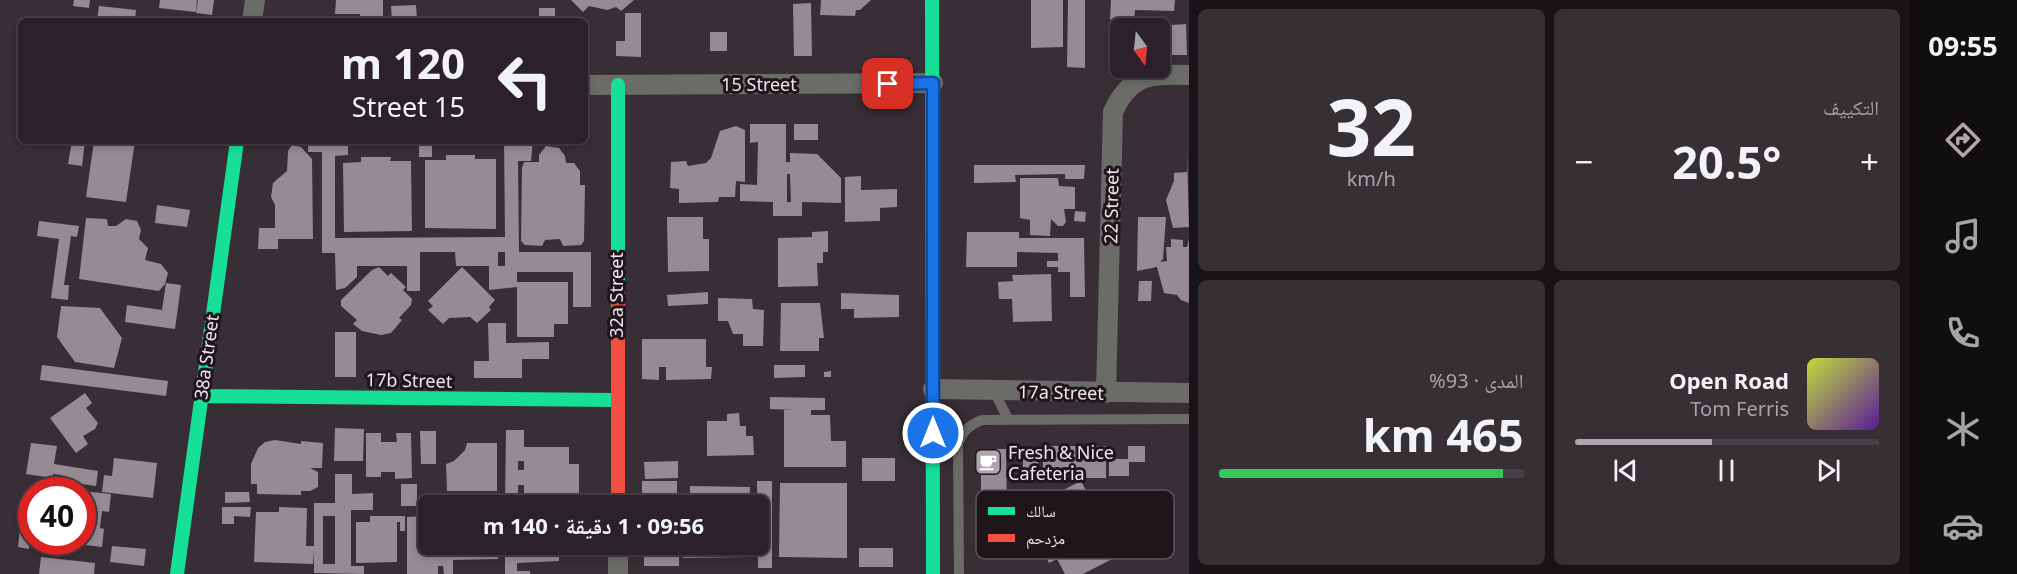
<!DOCTYPE html>
<html lang="ar">
<head>
<meta charset="utf-8">
<style>
  :root { --surface:#2a2228; --page:#362f34; --text:#f1f3f6; --muted:#a5a4a8; --line:#463f45; --accent:#b0a5ad }
  body { margin:0; font-family:"Noto Sans","Noto Naskh Arabic",sans-serif; background:var(--page); color:var(--text); direction:rtl; height:100vh; display:flex; flex-direction:column; font-size:22px; white-space:nowrap }
  * { box-sizing:border-box; margin:0 }
  p { font-size:20px; color:var(--muted) }
  .icon { flex:none; width:33px; height:33px; fill:none; stroke:currentColor; stroke-width:2; stroke-linecap:round; stroke-linejoin:round }
  .map { position:relative; flex:1; overflow:hidden; direction:ltr }
  .sheet { display:flex; flex-direction:column; gap:9px; padding:9px; background:#171316; width:720px }
  .sheet>* { flex:none }
  .guide { position:absolute; left:18px; top:18px; width:570px; height:126px; border-radius:9px; box-shadow:0 3px 9px #0003,0 0 0 2px var(--line); direction:rtl; background:#2a2228; color:var(--text); overflow:hidden }
  .needle { width:39px; rotate:165deg }
  .fabs { position:absolute; left:1110px; top:18px; display:grid; gap:12px }
  .fabs a { display:grid; place-items:center; width:60px; height:60px; border-radius:9px; background:var(--surface); box-shadow:0 3px 9px #0003,0 0 0 2px var(--line); font-size:30px }
  .speed { position:absolute; left:18px; top:477px; display:flex; gap:12px; font-size:30px; font-weight:700; text-align:center }
  .speed>* { display:grid; place-content:center; width:78px; height:78px; border-radius:50%; background:var(--surface); box-shadow:0 3px 9px #0003,0 0 0 2px var(--line); line-height:1 }
  .speed .limit { border:9px solid #d22; background:#fff; color:#111 }
  .pin { position:absolute; display:grid; place-items:center; width:51px; height:51px; color:#fff; margin:-26px; border-radius:12px; box-shadow:0 3px 9px #0006 }
  .me { position:absolute; width:66px; margin:-33px; rotate:0deg; stroke-linejoin:round; filter:drop-shadow(0 0 4px #0008) }
  .turn { display:flex; align-items:center; gap:21px; height:126px; padding:0 24px; font-size:27px }
  .turn .icon { width:78px; height:78px; stroke-width:2.5 }
  .turn b { display:block; font-size:42px; line-height:51px }
  .big { font-size:45px; font-weight:700; line-height:1.1 }
  .sheet .tile { flex:1; display:flex; flex-direction:column; justify-content:center; gap:9px; min-width:0; padding:0 21px; border-radius:9px; background:var(--page) }
  .sheet .dial { align-items:center; gap:0 }
  .dial b { font-size:78px; line-height:1 }
  .song { display:flex; align-items:center; gap:18px }
  .cover { width:72px; height:72px; border-radius:9px; background:linear-gradient(135deg,hsl(70 70% 55%),hsl(270 70% 35%)) }
  .played { height:6px; border-radius:3px; background:linear-gradient(90deg,var(--accent) 45%,var(--line) 45%) }
  .keys { display:flex; justify-content:space-around; direction:ltr }
  .heat { display:flex; justify-content:space-between; align-items:center; font-size:33px; direction:ltr }
  .charge { height:9px; border-radius:4px; background:linear-gradient(90deg,#34c759 93%,var(--line) 0) }
  .sheet .tiles { flex:1; display:grid; gap:9px; grid-template-columns:repeat(2,1fr) }
  .trip { position:absolute; left:418px; top:495px; width:351px; height:60px; border-radius:9px; background:var(--surface); box-shadow:0 3px 9px #0003,0 0 0 2px var(--line); font-weight:700; line-height:60px; text-align:center; direction:rtl }
  main { display:flex; flex:1; min-height:0 }
  .tab-bar { display:flex; flex-direction:column; width:108px; justify-content:space-around; align-items:center; background:#110e10; color:var(--muted) }
  .tab-bar .icon { width:42px; height:42px }
  .tab-bar .current { color:var(--accent) }
  .tab-bar b { font-size:27px; color:var(--text) }
  .map>svg:first-child { display:block }
  .building { fill:#978a92; fill-rule:evenodd }
  .lines { fill:none; stroke-linecap:round; stroke-linejoin:round }
  .lane { stroke:#6b6c68; stroke-width:10 }
  .street { stroke:#6b6c68; stroke-width:20 }
  .fast { stroke:#16e098; stroke-width:14 }
  .jam { stroke:#f24e42; stroke-width:14 }
  .route-casing { stroke:#114b97; stroke-width:15 }
  .route { stroke:#1a73e8; stroke-width:10 }
  .labels { text-anchor:middle; dominant-baseline:central; stroke-width:6; stroke-linejoin:round; paint-order:stroke }
  .street-label { font-size:18px; fill:#f1e5ed; stroke:#1e161b }
  .poi-label { font-size:18px; fill:#f1e5ed; stroke:#1e161b; text-anchor:start }
  .key { fill:#1e161b; stroke:#5d545a; stroke-width:1.5 }
  .key-label { font-size:16px; fill:#f1e5ed }
</style>
</head>
<body>
<main>
<nav class="tab-bar">
<b>09:55</b>
<svg class="icon current" aria-label="directions" viewBox="0 0 24 24"><path d="M12 3l9 9-9 9-9-9zM9 14v-3h6M13 9l2 2-2 2"/></svg>
<svg class="icon" aria-label="music" viewBox="0 0 24 24"><path d="M9 18V5l10-2v13"/><circle cx="6" cy="18" r="3"/><circle cx="16" cy="16" r="3"/></svg>
<svg class="icon" aria-label="phone" viewBox="0 0 24 24"><path d="M5 4h4l2 5-3 2q2 4 5 5l2-3 5 2v4C11 20 4 13 5 4z"/></svg>
<svg class="icon" aria-label="climate" viewBox="0 0 24 24"><path d="M12 3v18M4 7l16 10M4 17L20 7"/></svg>
<svg class="icon" aria-label="car" viewBox="0 0 24 24"><path d="M5 17H2v-5l4-1 3-4h7l3 4 3 1v5h-3M9 17h6M6 11h13"/><circle cx="7" cy="17" r="2"/><circle cx="17" cy="17" r="2"/></svg>
</nav>
<section class="sheet">
<div class="tiles">
<div class="tile"><p>التكييف</p>
<div class="heat"><a>−</a><b class="big">20.5°</b><a>+</a></div>
</div>
<div class="tile dial"><b>32</b><p>km/h</p></div>
<div class="tile">
<div class="song"><i class="cover"></i><div><b>Open Road</b><p>Tom Ferris</p></div></div>
<div class="played"></div>
<div class="keys"><svg class="icon" aria-label="previous" viewBox="0 0 24 24"><path d="M18 5L8 12l10 7zM5 5v14"/></svg><svg class="icon" aria-label="pause" viewBox="0 0 24 24"><path d="M8 5v14M16 5v14"/></svg><svg class="icon" aria-label="next" viewBox="0 0 24 24"><path d="M6 5l10 7-10 7zM19 5v14"/></svg></div>
</div>
<div class="tile"><p>المدى · 93%</p><b class="big">465 km</b><div class="charge"></div></div>
</div>
</section>
<div class="map">
<svg width="1189" height="574" viewBox="0 0 1189 574">
  <rect width="100%" height="100%" fill="#382e35"/>
  <path class="building" d="M74 0H90L89 8 73 6Z
    M160 0H197L196 12 159 8Z
    M198 0H214L212 15 196 13Z
    M336 0H383V21H360V14H335Z
    M571 0H634L621 11 616 7 607 10 589 6 583 12Z
    M821 0H871L860 10H856L855 16 820 15Z
    M1031 0H1063V47L1031 48Z
    M1068 0H1085V68L1067 67Z
    M1111 0H1175L1174 11 1135 10 1134 20H1110Z
    M811 3 812 56H794L793 4Z
    M416 5 417 20 392 21 391 6Z
    M99 6 136 10 135 21H97Z
    M539 8H555V21H539Z
    M625 13H641V57L616 56V41H625Z
    M1186 24 1187 55H1171L1170 25Z
    M710 32H727V51H710Z
    M750 124H786V162H790V153L817 154 841 178V203L802 202V216H773V202L740 201V184L757 185 758 142 750 143ZM787 174H790L791 202H787Z
    M794 124H818V140H794Z
    M736 126 745 130V182L736 181 735 197H719L718 202 679 203V189L670 188 671 162 686 161 688 166 706 163 711 158 720 131Z
    M72 141H85L82 166 68 164Z
    M94 141H135L126 202 86 197Z
    M308 141H348V155L335 156V238L505 237 504 141H533L531 161H518L519 252H591V307H573V272H517V282H568V324H554V337H517V287L489 290V266H456L455 252H420V291H407V266H357V277L345 288 336 290 335 253H322V152H308ZM498 252H505V266H498Z
    M419 141H432V157H419Z
    M292 145 301 147 312 159 313 239H278V249H258L259 228H275V205L271 197 273 183 287 171 288 151Z
    M546 146 559 148 565 156 566 163H574L580 171V185H585L584 241 581 245 563 246 560 239 545 240 542 246 525 245 521 241 522 168 524 162H539V155Z
    M1187 153 1189 227 1173 228 1166 200 1174 181V173L1187 172Z
    M446 155H475V159H496V229L425 228V160H446Z
    M361 157H391L390 161H411L412 231 344 232 343 163 361 162Z
    M974 165H1085L1084 179H1065V174L1015 175 1016 182 974 183Z
    M861 176V190L897 189V207L880 208V221L845 222V177Z
    M1020 178H1058L1059 186 1075 187V209H1064L1066 222 1063 226H1058L1051 219 1050 236 1030 235V220L1020 218Z
    M157 205 190 210 187 227 155 223Z
    M1075 211 1086 212 1085 222 1074 221Z
    M667 217H703V239H709V271L668 272Z
    M1138 217H1166L1163 259 1160 262 1167 261 1166 247H1171V239L1183 240V247H1187L1189 239V303L1181 300 1177 295 1164 293 1157 267 1137 271Z
    M86 218 107 219 108 226H116L126 219 137 221 141 230 139 239 148 248 145 260 161 264 168 273 165 284 159 291 79 279Z
    M39 221 79 226 77 237 71 236 64 285H69L68 300 51 298 59 239 37 236Z
    M828 231V252H823V263H817L818 286 778 287V238L812 237V232Z
    M967 232H1019V238H1084L1085 297H1070V272H1058V267H1047V261H1058V253L1017 252V267H966Z
    M379 267 388 276 391 273 406 287 403 290 412 299 411 305 399 318 402 320 391 333 381 335 362 331 353 324 357 320 341 306V300L372 270Z
    M462 267 495 300 489 307 491 310 477 323 470 317 449 318 443 324 428 310 433 306 428 301Z
    M1051 274 1052 321 1013 322 1012 299H999L998 282 1013 281 1012 275Z
    M1139 281H1152L1151 301H1138Z
    M166 283 181 285 175 329 125 322 127 305 162 310Z
    M708 292V304L668 306 667 295Z
    M841 293 899 295V317L854 318V309H841Z
    M718 298 752 299 753 309 764 310 763 346H743V334H733L728 321H718Z
    M781 303H820L824 338H819V351H780Z
    M61 306 100 308 122 338 114 368 75 362 57 337Z
    M488 323H506V343L549 342V359H522V378H474V361H489Z
    M335 332H356V377H335Z
    M642 339H706V367H712L711 379 666 380V367H659V380L642 379Z
    M42 365 168 381 166 396 40 380Z
    M774 365H805V377L774 378Z
    M831 371V377H824V372Z
    M85 393 92 403 86 408 98 423 95 429 83 436 88 444 76 453 50 418Z
    M770 397 825 398V410H811V415H830L831 441H846V467H784V410H793L770 409Z
    M739 413 740 426H746V436H753L754 455 707 456V421H727V414Z
    M335 428 364 429 363 461H334Z
    M506 430H524V447H569V464H579V506L524 505V485H518V506H505ZM518 461H524V470H518Z
    M420 431H436V464H421Z
    M366 433H381V442H397L396 433H411L412 478 395 479V472H381V477H366Z
    M275 440 301 444V441L323 443 322 468H310L318 472V487L310 491H301V495L257 494V484H251V464L258 448 265 442Z
    M31 443 57 446 54 464 98 471 96 486 61 481 62 475 53 474V478L26 474Z
    M467 443H497V491H447L446 464 454 461 465 450Z
    M1043 446H1106V478H1043Z
    M1128 446H1145V462H1129V476H1109V459H1128Z
    M981 449H1006L1007 517H981Z
    M114 458 157 463 153 498 102 492 104 475 112 476Z
    M862 458H895V481H862Z
    M1023 459H1038L1039 475H1023Z
    M678 461V478L645 479 644 462Z
    M335 474H352V494L373 493V510H351V566H364V574L314 573V551L313 564 254 562 256 512H279V507L307 508 306 546H314V503H335ZM323 516H335V564H323Z
    M642 481H677V497H642Z
    M757 481H772V568H758Z
    M1081 481 1090 498 1093 497 1114 538 1110 540 1118 556 1083 574H1065L1057 559 1049 563 1035 534 1049 527 1037 503Z
    M780 483H847V558L779 557Z
    M401 484H417V506H401Z
    M690 486 750 487 749 506H690Z
    M82 491 111 494 109 512 102 511 100 528 104 529 102 547 67 543 82 542Z
    M225 492H249L250 502 225 503Z
    M453 503H478V506H453Z
    M222 507H251L250 517 234 516V524H222Z
    M370 516H405V531H400V522H397V562L356 563V522H370Z
    M429 516V544H498V559L453 560V574H444L443 566H438V574H407V517Z
    M21 521 32 523 29 549 18 547Z
    M505 544H563V550H559V561L517 563V571H530V574H505Z
    M683 544H749V557L683 558Z
    M112 546 146 549 144 566 110 562Z
    M644 547H679V566H644Z
    M859 548H893V567H859Z
    M41 557 95 563 94 574H39Z"/>
  <g class="lines">
    <path class="lane" d="M994 391 1008 419
      M959 574 958 444C963 431 969 425 982 420L1189 419"/>
    <path class="street" d="M252 21 255 0
      M585 85 933 83
      M933 389 1189 393
      M1106 393 1113 112C1131 73 1151 74 1189 75
      M618 544V574"/>
    <path class="fast" d="M932 0 933 574
      M618 85V286
      M200 396 616 400
      M177 574 237 141"/>
    <path class="jam" d="M618 286V506"/>
  </g>
  <g class="lines">
    <defs>
      <path id="route" d="M888 84 933 83V433"/>
    </defs>
    <use href="#route" class="route-casing"/>
    <use href="#route" class="route"/>
  </g>
  <defs>
    <symbol id="cafe-square" viewBox="-11 -11 22 22"><rect x="-9" y="-9" width="18" height="18" rx="4" fill="#b0a5ad" stroke="#1e161b"/><path d="M-5.5-4.5H6V0H3Q3 3.5 0 3.5H-2.5Q-5.5 3.5-5.5 0ZM3-3.2v2h1.7v-2ZM-6 4.5H4V6H-6Z" fill="#fff"/></symbol>
  </defs>
  <g fill-rule="evenodd">
    <use href="#cafe-square" x="973" y="447" width="30" height="30"/>
  </g>
  <g class="labels">
    <g class="street-label">
      <text x="759" y="84">15 Street</text>
      <text transform="translate(1111 206) rotate(-89)">22 Street</text>
      <text transform="translate(616 295) rotate(-90)">32a Street</text>
      <text transform="translate(206 357) rotate(-82)">38a Street</text>
      <text transform="translate(409 380) rotate(1)">17b Street</text>
      <text transform="translate(1061 392) rotate(1)">17a Street</text>
    </g>
    <g class="poi-label">
      <text x="1008" y="452">Fresh &amp; Nice<tspan x="1008" dy="21">Cafeteria</tspan></text>
    </g>
  </g>
  <rect x="976" y="490" width="198" height="69" rx="9" class="key"/>
  <rect x="988" y="507" width="27" height="8" fill="#16e098"/>
  <rect x="988" y="534" width="27" height="8" fill="#f24e42"/>
  <g class="key-label">
    <text x="1026" y="517">سالك</text>
    <text x="1026" y="544">مزدحم</text>
  </g>
</svg>
<div class="fabs">
<a><svg class="needle" viewBox="-14 -14 28 28"><path d="M0-13l5 13h-10z" fill="#e53935"/><path d="M0 13l5-13h-10z" fill="#a5a4a8"/></svg></a>
</div>
<div class="speed"><div class="limit">40</div></div>
<div class="pin" style="left:888px;top:84px;background:#d93025"><svg class="icon" aria-label="arrive" viewBox="0 0 24 24"><path d="M6 21V4h12l-3 4 3 4H6"/></svg></div>
<svg class="me" style="left:933px;top:433px" viewBox="-20 -20 40 40"><circle r="17" fill="#1a73e8" stroke="#fff" stroke-width="3"/><path d="M0-11L8 9 0 5-8 9z" fill="#fff"/></svg>
<div class="trip">09:56 · 1 دقيقة · 140 m</div>
<div class="guide">
<div class="turn"><svg class="icon" aria-label="left" viewBox="0 0 24 24"><path d="M17 20v-9H6M10 6l-5 5 5 5"/></svg><div><b>120 m</b>15 Street</div></div>
</div>
</div>
</main>
</body>
</html>
